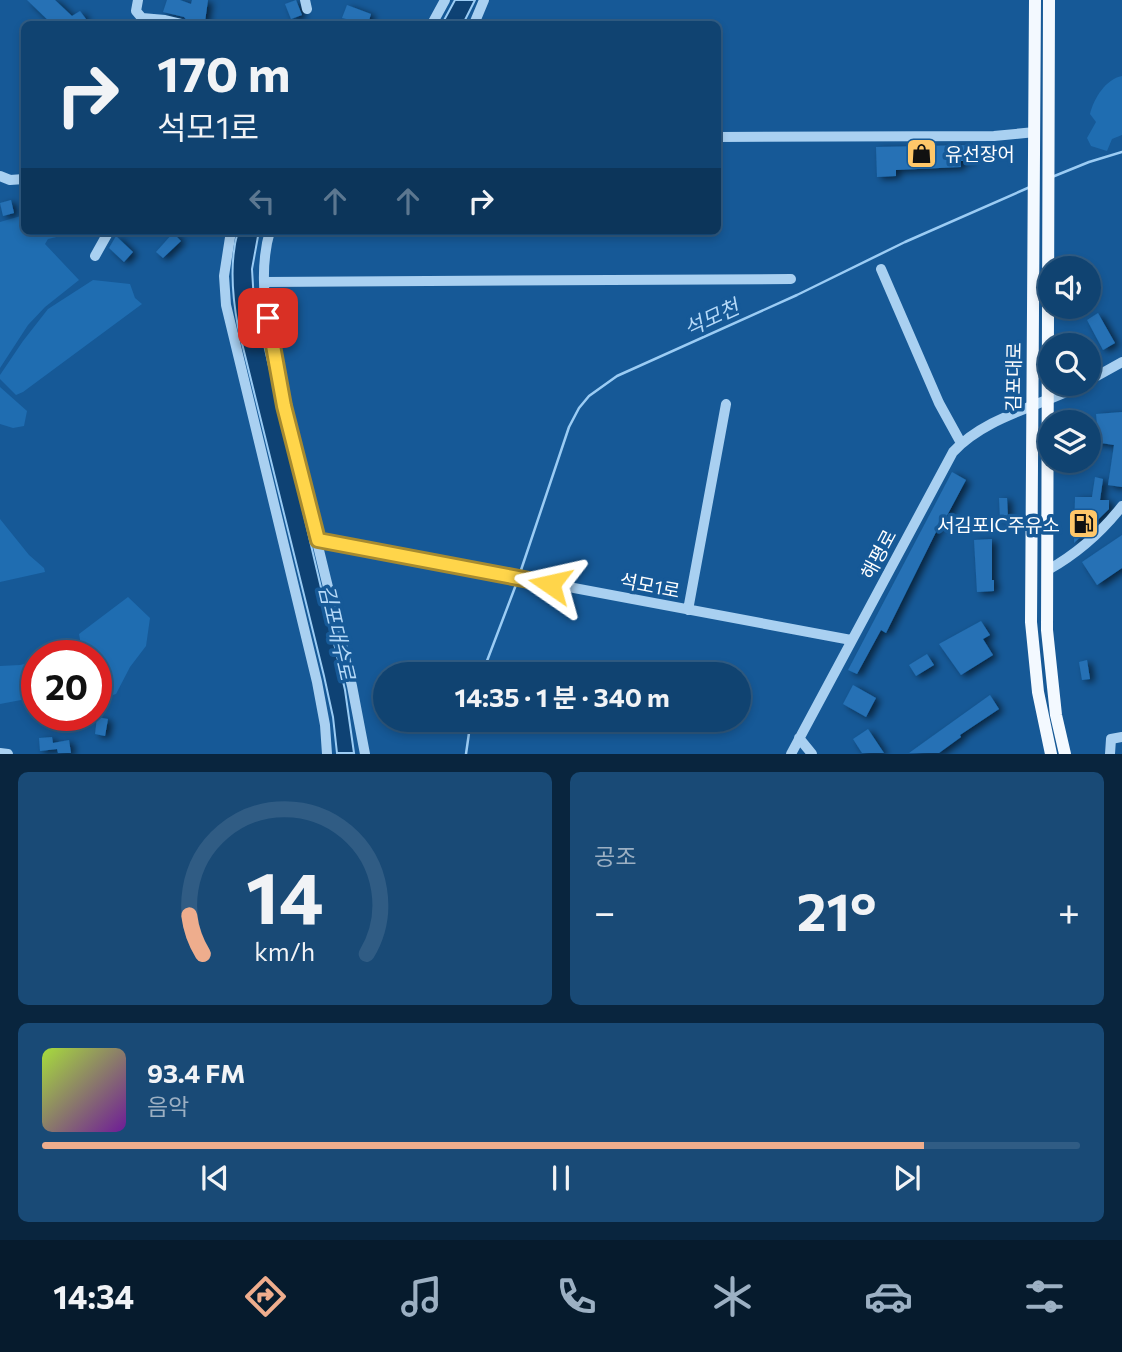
<!DOCTYPE html>
<html lang="ko">
<head>
<meta charset="utf-8">
<style>
  :root { --surface:#104371; --page:#194a76; --text:#f1f3f6; --muted:#9cb0c3; --line:#305c84; --accent:#eead8d }
  body { margin:0; font-family:Commissioner,"Noto Sans KR",sans-serif; background:var(--page); color:var(--text); height:100vh; display:flex; flex-direction:column; font-size:26px; white-space:nowrap }
  * { box-sizing:border-box; margin:0 }
  p { font-size:23px; color:var(--muted) }
  .icon { flex:none; width:38px; height:38px; fill:none; stroke:currentColor; stroke-width:2; stroke-linecap:round; stroke-linejoin:round }
  .map { position:relative; height:754px; overflow:hidden }
  .side { display:flex; flex-direction:column; gap:18px; padding:18px; background:#09253e; flex:1 }
  .side>* { flex:none }
  .banner { position:absolute; left:21px; top:21px; width:700px; height:214px; border-radius:10px; box-shadow:0 4px 10px #0003,0 0 0 2px var(--line); background:#104371; color:var(--text); overflow:hidden }
  .tools { position:absolute; left:1038px; top:256px; display:grid; gap:14px }
  .tools a { display:grid; place-items:center; width:63px; height:63px; border-radius:50%; background:var(--surface); box-shadow:0 4px 10px #0003,0 0 0 2px var(--line); font-size:35px }
  .speed { position:absolute; left:21px; top:640px; display:flex; gap:14px; font-size:35px; font-weight:700; text-align:center }
  .speed>* { display:grid; place-content:center; width:91px; height:91px; border-radius:50%; background:var(--surface); box-shadow:0 4px 10px #0003,0 0 0 2px var(--line); line-height:1 }
  .speed .limit { border:10px solid #d22; background:#fff; color:#111 }
  .pin { position:absolute; display:grid; place-items:center; width:60px; height:60px; color:#fff; margin:-30px; border-radius:14px; box-shadow:0 4px 10px #0006 }
  .me { position:absolute; width:77px; margin:-38px; rotate:281deg; stroke-linejoin:round; filter:drop-shadow(0 0 5px #0008) }
  .turn { display:flex; align-items:center; gap:24px; height:147px; padding:0 21px; font-size:32px }
  .turn .icon { width:91px; height:91px; stroke-width:2.5 }
  .turn b { display:block; font-size:49px; line-height:60px }
  .lanes { display:flex; align-items:center; height:66px; padding:0 21px; background:#0003; justify-content:center; gap:35px; direction:ltr }
  .lanes .off { opacity:.35 }
  .big { font-size:52px; font-weight:700; line-height:1.1 }
  .side .card { flex:1; display:flex; flex-direction:column; justify-content:center; gap:10px; min-width:0; padding:0 24px; border-radius:10px; background:var(--page) }
  .side .dial { align-items:center; gap:0 }
  .dial svg { height:182px; overflow:visible; fill:none; stroke:var(--line); stroke-width:7; stroke-linecap:round; text-anchor:middle }
  .dial text { fill:var(--text); stroke:none }
  .song { display:flex; align-items:center; gap:21px }
  .cover { width:84px; height:84px; border-radius:10px; background:linear-gradient(135deg,hsl(80 70% 55%),hsl(280 70% 35%)) }
  .played { height:7px; border-radius:4px; background:linear-gradient(90deg,var(--accent) 85%,var(--line) 85%) }
  .keys { display:flex; justify-content:space-around; direction:ltr }
  .heat { display:flex; justify-content:space-between; align-items:center; font-size:38px; direction:ltr }
  .side .tiles { flex:1; display:grid; gap:18px; grid-template-columns:1fr 1fr }
  .card:last-child { grid-column:span 2 }
  .trip { position:absolute; left:373px; top:662px; width:378px; height:70px; border-radius:35px; background:var(--surface); box-shadow:0 4px 10px #0003,0 0 0 2px var(--line); font-weight:700; line-height:70px; text-align:center }
  .dock { display:flex; height:112px; justify-content:space-around; align-items:center; background:#061b2d; color:var(--muted) }
  .dock .icon { width:49px; height:49px }
  .dock .selected { color:var(--accent) }
  .dock b { font-size:32px; color:var(--text) }
  .map>svg:first-child { display:block }
  .green { fill:#1f6db1 }
  .water { fill:#0e4274; stroke:#9bccf4; stroke-width:2 }
  .lines { fill:none; stroke-linecap:round; stroke-linejoin:round }
  .stream { stroke:#9bccf4; stroke-width:2.5 }
  .building { fill:#2571b5; filter:url(#shadow) }
  .minor { stroke:#a9d0f1; stroke-width:10 }
  .major { stroke:#f3f9ff; stroke-width:12 }
  .route-casing { stroke:#a68a30; stroke-width:18 }
  .route { stroke:#ffd54a; stroke-width:12 }
  .labels { text-anchor:middle; dominant-baseline:central; stroke-width:7; stroke-linejoin:round; paint-order:stroke }
  .poi-label { font-size:19px; fill:#fff; stroke:#165997; text-anchor:start }
  .street-label { font-size:19px; fill:#fff; stroke:#165997 }
  .water-label { font-size:21px; font-style:italic; fill:#b5d9f8; stroke:#165997 }
</style>
</head>
<body>
<div class="map">
<svg width="1122" height="754" viewBox="0 0 1122 754">
  <defs>
    <filter id="shadow"><feDropShadow dx="4.5" dy="2.5" stdDeviation="3.5" flood-color="#0009"/></filter>
  </defs>
  <rect width="100%" height="100%" fill="#165997"/>
  <path class="green" d="M1122 76V135L1112 139 1107 151 1091 146 1087 138 1096 122 1090 114C1094 98 1106 79 1122 76Z
    M24 215V231H68L69 234 48 239 45 244 79 280 45 307 28 325 0 368V222Z
    M93 280 130 284 135 298 142 304 23 392 16 395 0 379V375L23 341 48 309Z
    M0 387 27 411 24 426 13 428 0 424Z
    M0 519 29 555 44 568 45 572 0 582Z
    M128 597 150 618 146 646 130 667 116 694 96 700V656H83L79 634Z
    M37 661V697L0 704V666L20 665Z"/>
  <path class="water" d="M455 0H475L463 24H442Z
    M238 231H259L252 269 254 302 345 690 354 753H337L333 717 324 676 238 327C232 295 229 262 238 231Z"/>
  <g class="lines">
    <path class="stream" d="M1052 177 1089 162 1122 152
      M519 576 569 427 579 408 589 396 617 376 797 295 905 242 1030 187
      M482 674 517 582
      M466 754 471 719"/>
  </g>
  <path class="building" d="M27 0H55L72 16 80 11 86 19 78 24H52Z
    M167 0H180L191 4 192 0H208L205 22 194 20V24H190L184 17 163 12Z
    M296 0 302 15 291 19 285 4Z
    M347 5 371 14 368 24 342 18Z
    M971 145V161H960L961 167 896 170V176L877 177 876 147Z
    M11 200 14 213 3 216 0 203Z
    M173 233 181 241 163 258 156 252Z
    M116 236 133 252 124 262 109 248Z
    M1098 313 1115 343 1103 350 1087 320Z
    M1122 412V487L1108 485 1114 445 1088 441V434H1098L1096 414Z
    M952 472 966 480 942 525 940 524 886 633 881 630 857 674 848 670Z
    M1095 477 1103 479 1100 500H1109V509L1074 543 1075 497H1092Z
    M999 498H1007L1008 518 1000 519Z
    M1122 535V568L1097 585 1082 562Z
    M992 539V580H994V591L977 592 974 540Z
    M981 621 990 635 983 639 993 655 961 675 939 644Z
    M927 654 934 665 916 676 909 665Z
    M1087 660 1090 679 1082 680 1079 662Z
    M853 685 876 698 866 717 843 704Z
    M990 695 999 709 960 735 961 737 939 753H909Z
    M97 717 108 719 105 736 95 734Z
    M868 729 884 753H862L853 739Z
    M52 737 53 743 69 740 71 753H58L57 749 40 751 39 738Z"/>
  <g class="lines">
    <path class="minor" d="M138 0 136 11 142 18 165 20 182 24
      M305 0 307 9
      M432 24 445 0
      M474 24 484 0
      M718 137 994 136 1035 132
      M0 176 10 180 24 179
      M231 231 224 276 226 305 317 682 325 725 327 754
      M270 231C254 284 273 353 284 406L352 686 365 754
      M95 256 109 231
      M881 269 939 403 961 443
      M264 282 791 279
      M1088 381 1122 362
      M318 540 851 640
      M1048 570C1078 553 1101 533 1122 506
      M688 610 726 404
      M799 738 812 754
      M0 753 8 754
      M791 754 953 452C986 416 1042 406 1085 383
      M1110 754 1111 739 1122 737"/>
    <path class="major" d="M1035 0 1031 622 1038 692 1051 754
      M1049 0 1047 630 1056 715 1065 754"/>
  </g>
  <g class="lines">
    <defs>
      <path id="route" d="M268 318 284 406 318 540 550 584"/>
    </defs>
    <use href="#route" class="route-casing"/>
    <use href="#route" class="route"/>
  </g>
  <defs>
    <symbol id="shop-square" viewBox="-11 -11 22 22"><rect x="-9" y="-9" width="18" height="18" rx="4" fill="#ffc769" stroke="#165997"/><path d="M-5-2.5h2.3a2.7 3.5 0 0 1 5.4 0H5L5.5 6h-11ZM-1.5-2.5h3a1.5 2.3 0 0 0-3 0Z" fill="#111"/></symbol>
    <symbol id="fuel-square" viewBox="-11 -11 22 22"><rect x="-9" y="-9" width="18" height="18" rx="4" fill="#ffc769" stroke="#165997"/><path d="M-5.5-6h7V0h2V4h1.3V-2.5L3-4.5l.8-.8L6-3V5H2.5V1h-1V6h-7ZM-4.2-4.7v3.2H.2V-4.7Z" fill="#111"/></symbol>
  </defs>
  <g fill-rule="evenodd">
    <use href="#shop-square" x="904" y="136" width="35" height="35"/>
    <use href="#fuel-square" x="1066" y="506" width="35" height="35"/>
  </g>
  <g class="labels">
    <g class="poi-label">
      <text x="945" y="153">유선장어</text>
      <text x="1060" y="524" text-anchor="end">서김포IC주유소</text>
    </g>
    <g class="street-label">
      <text transform="translate(1013 377) rotate(-89)">김포대로</text>
      <text transform="translate(878 554) rotate(-62)">해평로</text>
      <text transform="translate(650 585) rotate(11)">석모1로</text>
    </g>
    <g class="water-label">
      <text transform="translate(711 317) rotate(-25)">석모천</text>
      <text transform="translate(338 632) rotate(77)">김포대수로</text>
    </g>
  </g>
</svg>
<div class="tools">
<a><svg class="icon" aria-label="sound" viewBox="0 0 24 24"><path d="M4 9h4l5-4v14l-5-4H4zM17 9q2 3 0 6"/></svg></a>
<a><svg class="icon" aria-label="search" viewBox="0 0 24 24"><circle cx="10" cy="10" r="6"/><path d="M15 15l6 6"/></svg></a>
<a><svg class="icon" aria-label="layers" viewBox="0 0 24 24"><path d="M12 4l9 5-9 5-9-5zM3 14l9 5 9-5"/></svg></a>
</div>
<div class="speed"><div class="limit">20</div></div>
<div class="pin" style="left:268px;top:318px;background:#d93025"><svg class="icon" aria-label="arrive" viewBox="0 0 24 24"><path d="M6 21V4h12l-3 4 3 4H6"/></svg></div>
<svg class="me" style="left:550px;top:584px" viewBox="-20 -20 40 40"><path d="M0-17L14 15 0 8-14 15z" fill="#ffd54a" stroke="#fff" stroke-width="4"/></svg>
<div class="trip">14:35 · 1 분 · 340 m</div>
<div class="banner">
<div class="turn"><svg class="icon" aria-label="right" viewBox="0 0 24 24"><path d="M7 20v-9h11M14 6l5 5-5 5"/></svg><div><b>170 m</b>석모1로</div></div>
<div class="lanes"><svg class="icon off" aria-label="left" viewBox="0 0 24 24"><path d="M17 20v-9H6M10 6l-5 5 5 5"/></svg><svg class="icon off" aria-label="ahead" viewBox="0 0 24 24"><path d="M12 20V5M6 11l6-6 6 6"/></svg><svg class="icon off" aria-label="ahead" viewBox="0 0 24 24"><path d="M12 20V5M6 11l6-6 6 6"/></svg><svg class="icon" aria-label="right" viewBox="0 0 24 24"><path d="M7 20v-9h11M14 6l5 5-5 5"/></svg></div>
</div>
</div>
<section class="side">
<div class="tiles">
<div class="card dial"><svg viewBox="0 0 100 80">
<path d="M14 69A42 42 0 1 1 86 69"/>
<path d="M14 69A42 42 0 0 1 8 52" stroke="#eead8d"/>
<text x="50" y="56" font-size="32" font-weight="700">14</text>
<text x="50" y="72" font-size="11">km/h</text>
</svg></div>
<div class="card"><p>공조</p>
<div class="heat"><a>−</a><b class="big">21°</b><a>+</a></div>
</div>
<div class="card">
<div class="song"><i class="cover"></i><div><b>93.4 FM</b><p>음악</p></div></div>
<div class="played"></div>
<div class="keys"><svg class="icon" aria-label="previous" viewBox="0 0 24 24"><path d="M18 5L8 12l10 7zM5 5v14"/></svg><svg class="icon" aria-label="pause" viewBox="0 0 24 24"><path d="M8 5v14M16 5v14"/></svg><svg class="icon" aria-label="next" viewBox="0 0 24 24"><path d="M6 5l10 7-10 7zM19 5v14"/></svg></div>
</div>
</div>
</section>
<nav class="dock">
<b>14:34</b>
<svg class="icon selected" aria-label="directions" viewBox="0 0 24 24"><path d="M12 3l9 9-9 9-9-9zM9 14v-3h6M13 9l2 2-2 2"/></svg>
<svg class="icon" aria-label="music" viewBox="0 0 24 24"><path d="M9 18V5l10-2v13"/><circle cx="6" cy="18" r="3"/><circle cx="16" cy="16" r="3"/></svg>
<svg class="icon" aria-label="phone" viewBox="0 0 24 24"><path d="M5 4h4l2 5-3 2q2 4 5 5l2-3 5 2v4C11 20 4 13 5 4z"/></svg>
<svg class="icon" aria-label="climate" viewBox="0 0 24 24"><path d="M12 3v18M4 7l16 10M4 17L20 7"/></svg>
<svg class="icon" aria-label="car" viewBox="0 0 24 24"><path d="M5 17H2v-5l4-1 3-4h7l3 4 3 1v5h-3M9 17h6M6 11h13"/><circle cx="7" cy="17" r="2"/><circle cx="17" cy="17" r="2"/></svg>
<svg class="icon" aria-label="filters" viewBox="0 0 24 24"><path d="M4 7h16M4 17h16"/><circle cx="9" cy="7" r="2"/><circle cx="15" cy="17" r="2"/></svg>
</nav>
</body>
</html>
